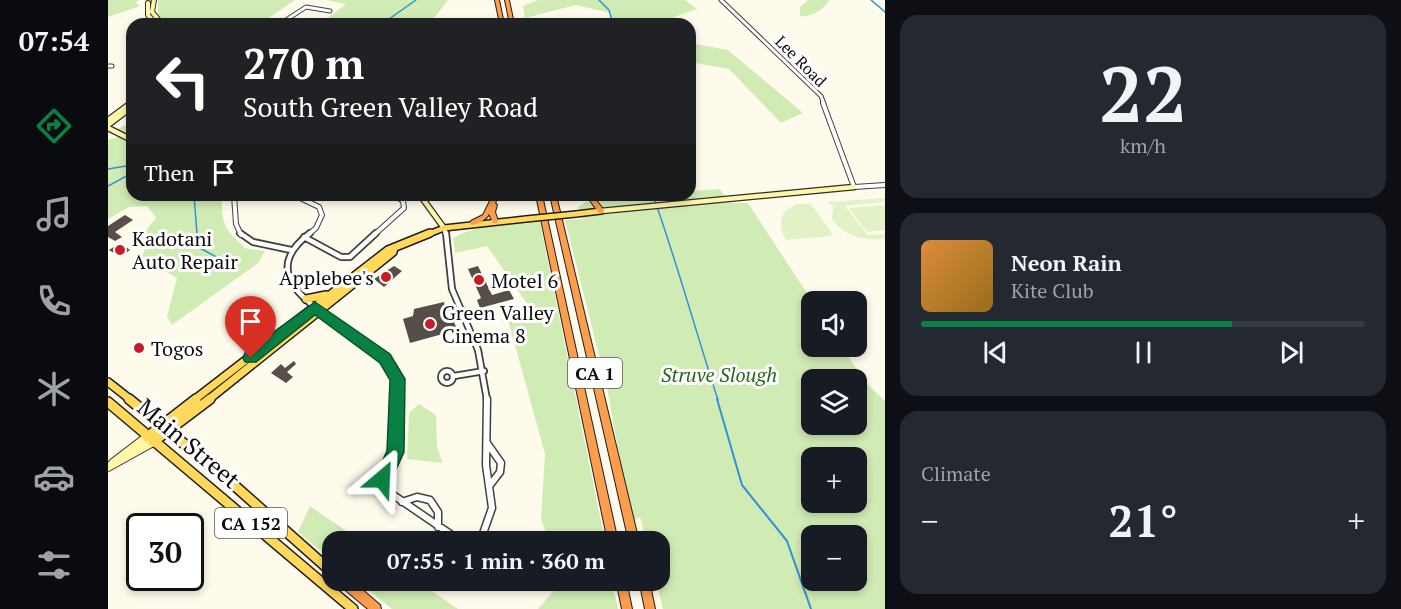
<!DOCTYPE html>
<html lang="en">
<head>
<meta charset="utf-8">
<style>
  :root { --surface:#171b24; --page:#242831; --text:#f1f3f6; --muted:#9ea1a6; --line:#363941; --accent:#0b8043 }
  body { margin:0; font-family:"PT Serif",serif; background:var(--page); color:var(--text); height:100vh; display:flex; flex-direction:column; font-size:22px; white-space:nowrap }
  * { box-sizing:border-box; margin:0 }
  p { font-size:20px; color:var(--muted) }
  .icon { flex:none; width:33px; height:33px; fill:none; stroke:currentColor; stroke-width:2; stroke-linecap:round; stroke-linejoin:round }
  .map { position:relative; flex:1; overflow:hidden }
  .drawer { display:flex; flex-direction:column; gap:15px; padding:15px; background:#0d0f14; width:516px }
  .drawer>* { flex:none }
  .guide { position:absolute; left:18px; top:18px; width:570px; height:183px; border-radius:18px; box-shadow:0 3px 9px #0003; background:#202124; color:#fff; overflow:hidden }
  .fabs { position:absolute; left:693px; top:291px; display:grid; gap:12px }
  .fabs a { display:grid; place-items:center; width:66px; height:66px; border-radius:12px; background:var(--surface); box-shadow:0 3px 9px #0003; font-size:30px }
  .speed { position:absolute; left:18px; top:513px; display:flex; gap:12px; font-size:30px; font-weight:700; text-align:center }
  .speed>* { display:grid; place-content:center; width:78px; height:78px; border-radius:50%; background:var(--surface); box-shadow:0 3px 9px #0003; line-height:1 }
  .speed .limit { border:3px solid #111; border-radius:9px; background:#fff; color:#111 }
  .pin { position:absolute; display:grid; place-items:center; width:51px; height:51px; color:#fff; margin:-62px -26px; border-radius:50% 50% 50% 0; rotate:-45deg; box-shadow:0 0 6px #0007 }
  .pin .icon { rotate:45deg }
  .me { position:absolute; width:66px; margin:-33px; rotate:26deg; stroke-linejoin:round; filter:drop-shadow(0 0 4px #0008) }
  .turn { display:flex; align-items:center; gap:21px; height:126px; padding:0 18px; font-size:27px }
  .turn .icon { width:78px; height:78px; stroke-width:2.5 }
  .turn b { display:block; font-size:42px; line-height:51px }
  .then { display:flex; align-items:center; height:57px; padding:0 18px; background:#0003; gap:12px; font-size:22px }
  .big { font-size:45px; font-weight:700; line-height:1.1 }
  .drawer .tile { flex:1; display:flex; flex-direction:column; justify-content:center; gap:9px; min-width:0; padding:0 21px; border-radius:18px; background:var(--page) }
  .drawer .dial { align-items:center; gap:0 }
  .dial b { font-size:78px; line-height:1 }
  .song { display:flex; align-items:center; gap:18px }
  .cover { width:72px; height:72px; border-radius:9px; background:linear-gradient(135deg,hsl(30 70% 55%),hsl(40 70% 35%)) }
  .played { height:6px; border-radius:3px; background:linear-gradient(90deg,var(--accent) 70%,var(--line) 70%) }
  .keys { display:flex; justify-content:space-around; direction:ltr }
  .heat { display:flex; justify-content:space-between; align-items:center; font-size:33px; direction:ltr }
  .trip { position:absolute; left:214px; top:531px; width:348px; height:60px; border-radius:18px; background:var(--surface); box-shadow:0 3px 9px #0003; font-weight:700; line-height:60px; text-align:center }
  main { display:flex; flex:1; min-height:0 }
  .dock { display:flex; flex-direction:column; width:108px; justify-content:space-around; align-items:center; background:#090b0e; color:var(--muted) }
  .dock .icon { width:42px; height:42px }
  .dock .active { color:var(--accent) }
  .dock b { font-size:27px; color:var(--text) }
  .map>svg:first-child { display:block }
  .green { fill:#d1ebb4; fill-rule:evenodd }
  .pitch { fill:#e3f2c6 }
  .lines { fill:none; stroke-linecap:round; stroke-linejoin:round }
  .stream-far1 { stroke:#3193d4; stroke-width:1.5 }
  .stream { stroke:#3193d4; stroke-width:2 }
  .building { fill:#564e48 }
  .street-far3-casing { stroke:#404040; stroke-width:5 }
  .street-far2-casing { stroke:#404040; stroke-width:6 }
  .street-far1-casing { stroke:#404040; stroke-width:8 }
  .street-casing { stroke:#404040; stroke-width:9 }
  .secondary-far2-casing { stroke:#2f2f2f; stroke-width:6 }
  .secondary-far1-casing { stroke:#2f2f2f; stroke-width:7 }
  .secondary-casing { stroke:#2f2f2f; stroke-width:10 }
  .primary-far2-casing { stroke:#1e1e1e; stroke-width:8 }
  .primary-far1-casing { stroke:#1e1e1e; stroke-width:10 }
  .primary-casing { stroke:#1e1e1e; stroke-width:12 }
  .highway-casing { stroke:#1e1e1e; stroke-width:2 }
  .street-far3 { stroke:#fff; stroke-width:3 }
  .street-far2 { stroke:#fff; stroke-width:4 }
  .street-far1 { stroke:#fff; stroke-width:4.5 }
  .street { stroke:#fff; stroke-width:6 }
  .secondary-far2 { stroke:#fff6a7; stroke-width:4 }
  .secondary-far1 { stroke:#fff6a7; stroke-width:4.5 }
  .secondary { stroke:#fff6a7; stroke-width:8 }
  .primary-far2 { stroke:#ffd85c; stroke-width:5 }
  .primary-far1 { stroke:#ffd85c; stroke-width:7 }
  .primary { stroke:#ffd85c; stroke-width:9 }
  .highway { fill:#fc9e4d; fill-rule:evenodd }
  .primary-bridge-casing { stroke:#1e1e1e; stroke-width:8; stroke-linecap:butt }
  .primary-bridge { stroke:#ffd85c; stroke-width:5 }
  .route { fill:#0b8043; stroke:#07532c; stroke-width:1.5 }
  .poi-dot { fill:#c41d25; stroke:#fff; stroke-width:2 }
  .labels { text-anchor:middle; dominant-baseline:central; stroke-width:6; stroke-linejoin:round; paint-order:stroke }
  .far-street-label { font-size:16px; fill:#0d0d0d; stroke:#fff }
  .shield { fill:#fff; stroke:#565656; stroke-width:1.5 }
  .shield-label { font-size:18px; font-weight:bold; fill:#0d0d0d }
  .poi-label { font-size:20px; fill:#0d0d0d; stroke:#fff; text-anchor:start }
  .park-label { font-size:20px; font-style:italic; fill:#2a681a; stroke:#fff }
  .near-street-label { font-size:24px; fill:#0d0d0d; stroke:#fff }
</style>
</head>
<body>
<main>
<nav class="dock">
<b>07:54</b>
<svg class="icon active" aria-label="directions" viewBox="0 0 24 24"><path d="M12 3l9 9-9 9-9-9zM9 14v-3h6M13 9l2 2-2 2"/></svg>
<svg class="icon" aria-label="music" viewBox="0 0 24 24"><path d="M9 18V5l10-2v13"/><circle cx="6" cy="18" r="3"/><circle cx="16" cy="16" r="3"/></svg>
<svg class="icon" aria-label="phone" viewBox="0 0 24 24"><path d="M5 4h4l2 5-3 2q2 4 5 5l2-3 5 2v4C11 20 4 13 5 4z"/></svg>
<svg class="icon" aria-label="climate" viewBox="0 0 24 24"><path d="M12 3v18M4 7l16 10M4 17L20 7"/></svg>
<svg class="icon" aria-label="car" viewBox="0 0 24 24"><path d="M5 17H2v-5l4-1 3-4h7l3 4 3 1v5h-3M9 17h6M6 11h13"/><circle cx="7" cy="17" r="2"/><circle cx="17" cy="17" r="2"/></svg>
<svg class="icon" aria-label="filters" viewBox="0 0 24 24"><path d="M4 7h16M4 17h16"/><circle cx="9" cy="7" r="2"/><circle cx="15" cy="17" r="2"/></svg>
</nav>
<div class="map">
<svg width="777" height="609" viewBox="0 0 777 609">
  <rect width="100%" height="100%" fill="#fffbec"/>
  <path class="green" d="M0 0H30L28 3 32 6 0 17Z
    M50 0H187L152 24H62L50 14Z
    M218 0H340L327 17 310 24H212L238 4Z
    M430 0H577L589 9 566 17 564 24H501L502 13 468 5 417 18 415 6Z
    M700 0H722C716 9 703 18 692 16V7Z
    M582 43 620 50 695 113 673 123 621 69 582 62Z
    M24 122V195H114C113 221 116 231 136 246L135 248 157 251 150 263 64 325 59 317 69 278 34 257 39 244 32 237 48 218 39 206 21 207 0 219V140L16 135 7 130Z
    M612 189 622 203H640L704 301V346L734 347 757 382 777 401V609H555L548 581 552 580V542L538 541 532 517 523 522 499 387 457 220 474 219 470 207 478 202 545 195H582V191ZM704 380H748V424H704ZM704 458H748V502H704ZM704 536H748V580H704Z
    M432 222 497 541H441L433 519 437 454 399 316 422 308 379 246 347 253 345 238C369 223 404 225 432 222Z
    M311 404 328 415 329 447 335 463 299 459 301 413Z
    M202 506 253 541 225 542V561L190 532Z
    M449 580 504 581 510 609H430L448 588Z
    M249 581H309L350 609H284Z"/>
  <path class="pitch" d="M777 198V202L737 206 760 235 777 234V239C757 241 737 237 724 219L725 206 718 202Z
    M689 204H703L724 233 723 236 678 240C669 224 671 211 689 204Z
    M777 205V230L759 232 741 208Z"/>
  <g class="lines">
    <path class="stream-far1" d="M491 0 501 10 505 24
      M763 0 777 12
      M274 24 308 0
      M0 169 24 165
      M0 186 24 173
      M86 195 90 247 114 260
      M545 195C569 263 588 332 610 400"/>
    <path class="stream" d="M609 399 634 485 679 541 703 609"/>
  </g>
  <path class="building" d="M17 215 25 220 7 232 14 237 7 241 0 237V226Z
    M12 243 22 250 12 257 1 250Z
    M286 266 294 271 276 287 266 279Z
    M370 266 384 295 401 290 406 299 372 308 369 300 373 298 360 269Z
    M336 302 337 306 340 305 349 330 302 343 295 319 305 316 306 309Z
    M186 361 188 364 179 372 185 377 178 383 163 373 173 364 177 368Z"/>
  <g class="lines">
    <defs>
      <path id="street-far3" d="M613 0 713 96 716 104
        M172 24 198 7 222 11
        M0 66H4"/>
      <path id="street-far2" d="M715 103 746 187 777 185
        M126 195 128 224 133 235
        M186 195 211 207 214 215 208 228 200 235
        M336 228 338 235
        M266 235 296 208 295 201 287 195"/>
      <path id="street-far1" d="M132 233 145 242 183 250
        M202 233C130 288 252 326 280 361 290 373 291 386 292 400
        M338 233 344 289 370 350 379 400
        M196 237 233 257H242L268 233
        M333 377a6 6 0 1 1 12 0a6 6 0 1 1-12 0Z
        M346 376 376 371"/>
      <path id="street" d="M292 399 289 446 276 479 275 488 354 542
        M379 443 393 463 392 472 382 485
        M294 502 309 497 322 500 330 512V527
        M372 542 384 508 378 465 379 399"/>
      <path id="secondary-far2" d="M46 0 44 12 54 24
        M40 3V15L48 24
        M21 104 24 102"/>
      <path id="secondary-far1" d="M0 120 23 103
        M0 125 24 107
        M0 128 24 140
        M312 195 336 228
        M493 211 746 187"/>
      <path id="secondary" d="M5 463 39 437
        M0 467 45 442"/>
      <path id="primary-far2" d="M468 214 493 211
        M318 235 336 228 418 219"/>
      <path id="primary-far1" d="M198 299 218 295
        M0 382 23 400
        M86 400 280 250 322 233
        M100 400 285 252 286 248"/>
      <path id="primary" d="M21 399 118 478 225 573
        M0 402 245 609
        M39 437 88 399
        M45 442 102 399"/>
      <path id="highway" d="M387 0H391L396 24H392Z
        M397 0H401L406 24H402Z
        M385 195H391L387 203 389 205 387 212 390 221 389 223H385L381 214C378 220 369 225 363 225L362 223 363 221 375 215Z
        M428 195H434L510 542H500Z
        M442 195H448L531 542H521Z
        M478 195H484L495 209 496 211 495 213H491Z
        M229 580H243L272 605 273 609H260L230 584Z
        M508 580H518L524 609H514Z
        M531 580H541L547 609H537Z"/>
    </defs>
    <use href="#street-far3" class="street-far3-casing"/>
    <use href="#street-far2" class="street-far2-casing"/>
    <use href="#street-far1" class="street-far1-casing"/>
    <use href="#street" class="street-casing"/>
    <use href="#secondary-far2" class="secondary-far2-casing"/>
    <use href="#secondary-far1" class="secondary-far1-casing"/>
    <use href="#secondary" class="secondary-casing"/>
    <use href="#primary-far2" class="primary-far2-casing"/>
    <use href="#primary-far1" class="primary-far1-casing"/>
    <use href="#primary" class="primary-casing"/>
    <use href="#highway" class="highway-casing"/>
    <use href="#street-far3" class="street-far3"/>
    <use href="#street-far2" class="street-far2"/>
    <use href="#street-far1" class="street-far1"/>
    <use href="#street" class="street"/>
    <use href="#secondary-far2" class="secondary-far2"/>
    <use href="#secondary-far1" class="secondary-far1"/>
    <use href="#secondary" class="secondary"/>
    <use href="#primary-far2" class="primary-far2"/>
    <use href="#primary-far1" class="primary-far1"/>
    <use href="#primary" class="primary"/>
    <use href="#highway" class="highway"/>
    <defs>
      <path id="primary-bridge" d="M418 219 468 214"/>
    </defs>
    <use href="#primary-bridge" class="primary-bridge-casing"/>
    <use href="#primary-bridge" class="primary-bridge"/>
  </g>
  <path class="route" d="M207 302 282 354 297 379 296 452 281 485 274 487 268 485 266 479 279 451 282 380 272 363 207 315 148 362H137L135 358 137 353Z"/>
  <g class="poi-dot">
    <circle cx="12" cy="250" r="6"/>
    <circle cx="278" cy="277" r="6"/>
    <circle cx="371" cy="280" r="6"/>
    <circle cx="322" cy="324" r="6"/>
    <circle cx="31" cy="348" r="6"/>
  </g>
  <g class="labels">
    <g class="far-street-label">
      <text transform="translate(693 61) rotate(45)">Lee Road</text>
    </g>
    <g class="shield">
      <rect x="460" y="358" width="54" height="30" rx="4.5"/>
      <rect x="107" y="508" width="72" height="30" rx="4.5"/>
    </g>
    <g class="shield-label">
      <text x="487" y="373">CA 1</text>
      <text x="143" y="523">CA 152</text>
    </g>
    <g class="poi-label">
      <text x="24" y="238">Kadotani<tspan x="24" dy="23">Auto Repair</tspan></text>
      <text x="266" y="277" text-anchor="end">Applebee's</text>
      <text x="383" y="280">Motel 6</text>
      <text x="334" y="312">Green Valley<tspan x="334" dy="23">Cinema 8</tspan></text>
      <text x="43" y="348">Togos</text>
    </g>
    <g class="park-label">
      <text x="611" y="374">Struve Slough</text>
    </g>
    <g class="near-street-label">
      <text transform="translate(81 443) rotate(40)">Main Street</text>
    </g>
  </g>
</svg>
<div class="fabs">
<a><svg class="icon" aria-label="sound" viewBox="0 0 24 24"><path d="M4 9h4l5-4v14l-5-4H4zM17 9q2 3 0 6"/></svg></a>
<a><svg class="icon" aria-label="layers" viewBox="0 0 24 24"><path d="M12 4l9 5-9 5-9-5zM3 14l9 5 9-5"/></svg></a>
<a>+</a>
<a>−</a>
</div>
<div class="speed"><div class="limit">30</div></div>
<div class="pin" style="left:143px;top:358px;background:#d93025"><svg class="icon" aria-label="arrive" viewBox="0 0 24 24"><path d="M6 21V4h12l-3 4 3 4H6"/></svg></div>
<svg class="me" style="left:274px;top:479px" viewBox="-20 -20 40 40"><path d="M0-17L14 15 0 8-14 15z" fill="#0b8043" stroke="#fff" stroke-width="4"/></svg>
<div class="trip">07:55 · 1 min · 360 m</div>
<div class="guide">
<div class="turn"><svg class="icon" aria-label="left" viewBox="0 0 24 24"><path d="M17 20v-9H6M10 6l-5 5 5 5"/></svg><div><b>270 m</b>South Green Valley Road</div></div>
<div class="then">Then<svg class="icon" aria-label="arrive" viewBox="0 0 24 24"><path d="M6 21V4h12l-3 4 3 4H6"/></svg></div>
</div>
</div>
<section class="drawer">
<div class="tile dial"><b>22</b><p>km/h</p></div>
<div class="tile">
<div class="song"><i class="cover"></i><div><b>Neon Rain</b><p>Kite Club</p></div></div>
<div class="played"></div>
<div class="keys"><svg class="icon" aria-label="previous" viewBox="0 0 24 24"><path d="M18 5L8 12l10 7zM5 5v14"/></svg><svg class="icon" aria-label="pause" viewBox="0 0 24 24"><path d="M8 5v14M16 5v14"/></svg><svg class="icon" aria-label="next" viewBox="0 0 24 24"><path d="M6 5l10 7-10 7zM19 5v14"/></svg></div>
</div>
<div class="tile"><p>Climate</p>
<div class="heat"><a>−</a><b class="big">21°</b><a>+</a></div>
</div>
</section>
</main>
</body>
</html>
